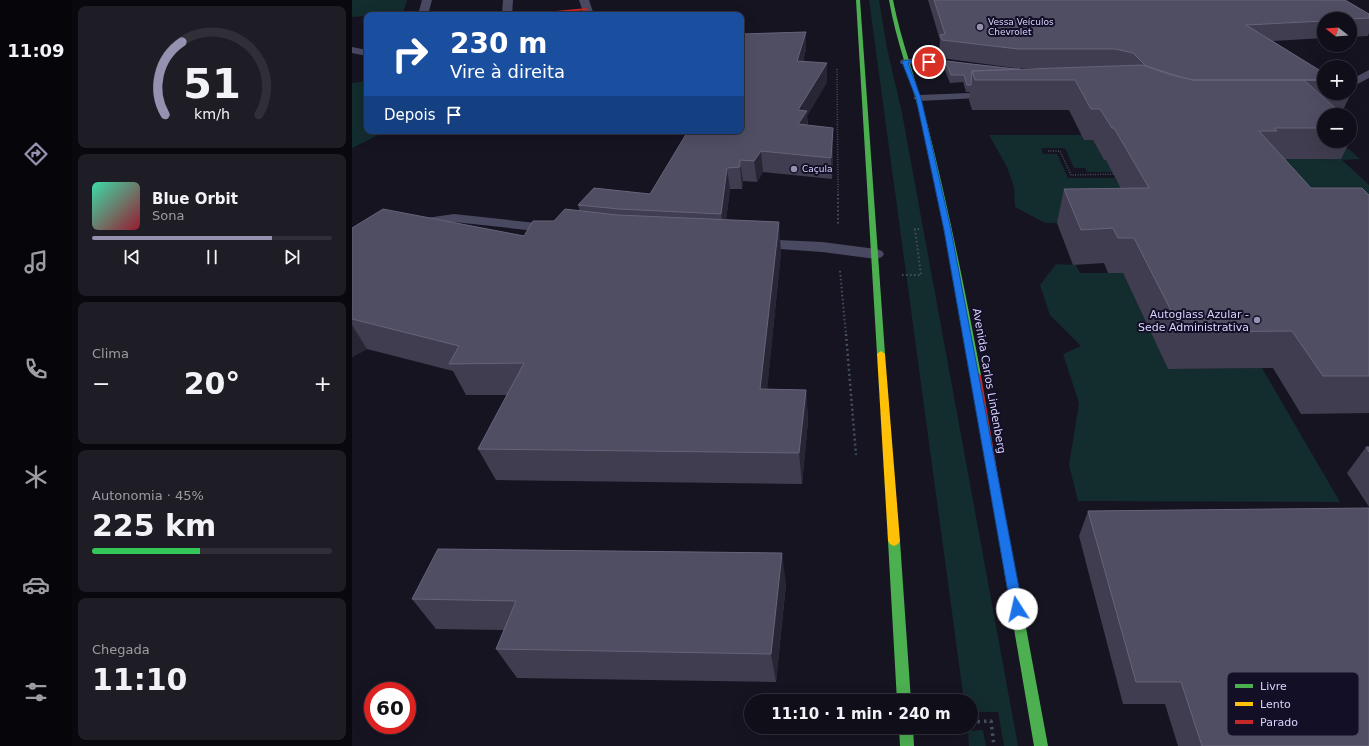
<!DOCTYPE html>
<html lang="pt">
<head>
<meta charset="utf-8">
<style>
  :root { --surface:#100f19; --page:#1e1d26; --text:#f1f3f6; --muted:#9c9ca2; --line:#302f38; --accent:#9591b1 }
  body { margin:0; font-family:"DejaVu Sans",sans-serif; background:var(--page); color:var(--text); height:100vh; display:flex; flex-direction:column; font-size:15px; white-space:nowrap }
  * { box-sizing:border-box; margin:0 }
  p { font-size:13px; color:var(--muted) }
  .icon { flex:none; width:22px; height:22px; fill:none; stroke:currentColor; stroke-width:2; stroke-linecap:round; stroke-linejoin:round }
  .map { position:relative; flex:1; overflow:hidden }
  .side { display:flex; flex-direction:column; gap:6px; padding:6px; background:#09080e; width:280px }
  .side>* { flex:none }
  .banner { position:absolute; left:12px; top:12px; width:380px; height:122px; border-radius:8px; box-shadow:0 4px 16px #0002,0 0 0 1px var(--line); background:#1a4fa0; color:#fff; overflow:hidden }
  .needle { width:26px; rotate:287deg }
  .fabs { position:absolute; left:965px; top:12px; display:grid; gap:8px }
  .fabs a { display:grid; place-items:center; width:40px; height:40px; border-radius:50%; background:var(--surface); box-shadow:0 4px 16px #0002,0 0 0 1px var(--line); font-size:20px }
  .speed { position:absolute; left:12px; top:682px; display:flex; gap:8px; font-size:20px; font-weight:700; text-align:center }
  .speed>* { display:grid; place-content:center; width:52px; height:52px; border-radius:50%; background:var(--surface); box-shadow:0 4px 16px #0002,0 0 0 1px var(--line); line-height:1 }
  .speed .limit { border:6px solid #d22; background:#fff; color:#111 }
  .pin { position:absolute; display:grid; place-items:center; width:34px; height:34px; color:#fff; margin:-17px; border:2px solid #fff; border-radius:50%; box-shadow:0 1px 4px #0007 }
  .me { position:absolute; width:44px; margin:-22px; rotate:350deg; stroke-linejoin:round; filter:drop-shadow(0 0 3px #0008) }
  .turn { display:flex; align-items:center; gap:14px; height:84px; padding:0 20px; font-size:18px }
  .turn .icon { width:52px; height:52px; stroke-width:2.5 }
  .turn b { display:block; font-size:28px; line-height:34px }
  .then { display:flex; align-items:center; height:38px; padding:0 20px; background:#0003; gap:8px; font-size:15px }
  .big { font-size:30px; font-weight:700; line-height:1.1 }
  .side .tile { flex:1; display:flex; flex-direction:column; justify-content:center; gap:6px; min-width:0; padding:0 14px; border-radius:8px; background:var(--page) }
  .side .dial { align-items:center; gap:0 }
  .dial svg { height:104px; overflow:visible; fill:none; stroke:var(--line); stroke-width:7; stroke-linecap:round; text-anchor:middle }
  .dial text { fill:var(--text); stroke:none }
  .song { display:flex; align-items:center; gap:12px }
  .cover { width:48px; height:48px; border-radius:6px; background:linear-gradient(135deg,hsl(160 70% 55%),hsl(350 70% 35%)) }
  .played { height:4px; border-radius:2px; background:linear-gradient(90deg,var(--accent) 75%,var(--line) 75%) }
  .keys { display:flex; justify-content:space-around; direction:ltr }
  .heat { display:flex; justify-content:space-between; align-items:center; font-size:22px; direction:ltr }
  .charge { height:6px; border-radius:3px; background:linear-gradient(90deg,#34c759 45%,var(--line) 0) }
  .trip { position:absolute; left:392px; top:694px; width:234px; height:40px; border-radius:20px; background:var(--surface); box-shadow:0 4px 16px #0002,0 0 0 1px var(--line); font-weight:700; line-height:40px; text-align:center }
  main { display:flex; flex:1; min-height:0 }
  .dock { display:flex; flex-direction:column; width:72px; justify-content:space-around; align-items:center; background:#06060a; color:var(--muted) }
  .dock .icon { width:28px; height:28px }
  .dock .selected { color:var(--accent) }
  .dock b { font-size:18px; color:var(--text) }
  .map>svg:first-child { display:block }
  .green { fill:#132c2d }
  .lines { fill:none; stroke-linecap:round; stroke-linejoin:round }
  .path-far3 { stroke:#44505f; stroke-width:1.5; stroke-dasharray:1 1.5; stroke-linecap:butt }
  .path-far2 { stroke:#44505f; stroke-width:2; stroke-dasharray:1.5 2.5; stroke-linecap:butt }
  .path-far1 { stroke:#44505f; stroke-width:2.5; stroke-dasharray:2 3; stroke-linecap:butt }
  .path { stroke:#44505f; stroke-width:3.5; stroke-dasharray:2.5 4; stroke-linecap:butt }
  .lane { fill:#4a4962; fill-rule:evenodd }
  .street { fill:#4a4962; fill-rule:evenodd }
  .fast { fill:#4caf50; fill-rule:evenodd }
  .slow { fill:#ffc107; fill-rule:evenodd }
  .jam { fill:#c62828; fill-rule:evenodd }
  .wall { fill:#403d50 }
  .shaded-wall { fill:#282635 }
  .building { fill:#504e63; stroke:#66637b }
  .route { fill:#1a73e8; stroke:#114b97 }
  .poi-dot { fill:#9591b1; stroke:#130f26; stroke-width:1.5 }
  .labels { text-anchor:middle; dominant-baseline:central; stroke-width:4; stroke-linejoin:round; paint-order:stroke }
  .far-poi-label { font-size:9px; fill:#d9d4ff; stroke:#130f26; text-anchor:start }
  .poi-label { font-size:11px; fill:#d9d4ff; stroke:#130f26; text-anchor:end }
  .street-label { font-size:11px; fill:#d9d4ff; stroke:#130f26 }
  .key { fill:#130f26; stroke:#4e4a67; stroke-width:1 }
  .key-label { font-size:11px; fill:#d9d4ff }
</style>
</head>
<body>
<main>
<nav class="dock">
<b>11:09</b>
<svg class="icon selected" aria-label="directions" viewBox="0 0 24 24"><path d="M12 3l9 9-9 9-9-9zM9 14v-3h6M13 9l2 2-2 2"/></svg>
<svg class="icon" aria-label="music" viewBox="0 0 24 24"><path d="M9 18V5l10-2v13"/><circle cx="6" cy="18" r="3"/><circle cx="16" cy="16" r="3"/></svg>
<svg class="icon" aria-label="phone" viewBox="0 0 24 24"><path d="M5 4h4l2 5-3 2q2 4 5 5l2-3 5 2v4C11 20 4 13 5 4z"/></svg>
<svg class="icon" aria-label="climate" viewBox="0 0 24 24"><path d="M12 3v18M4 7l16 10M4 17L20 7"/></svg>
<svg class="icon" aria-label="car" viewBox="0 0 24 24"><path d="M5 17H2v-5l4-1 3-4h7l3 4 3 1v5h-3M9 17h6M6 11h13"/><circle cx="7" cy="17" r="2"/><circle cx="17" cy="17" r="2"/></svg>
<svg class="icon" aria-label="filters" viewBox="0 0 24 24"><path d="M4 7h16M4 17h16"/><circle cx="9" cy="7" r="2"/><circle cx="15" cy="17" r="2"/></svg>
</nav>
<section class="side">
<div class="tile dial"><svg viewBox="0 0 100 80">
<path d="M14 69A42 42 0 1 1 86 69"/>
<path d="M14 69A42 42 0 0 1 27 13" stroke="#9591b1"/>
<text x="50" y="56" font-size="32" font-weight="700">51</text>
<text x="50" y="72" font-size="11">km/h</text>
</svg></div>
<div class="tile">
<div class="song"><i class="cover"></i><div><b>Blue Orbit</b><p>Sona</p></div></div>
<div class="played"></div>
<div class="keys"><svg class="icon" aria-label="previous" viewBox="0 0 24 24"><path d="M18 5L8 12l10 7zM5 5v14"/></svg><svg class="icon" aria-label="pause" viewBox="0 0 24 24"><path d="M8 5v14M16 5v14"/></svg><svg class="icon" aria-label="next" viewBox="0 0 24 24"><path d="M6 5l10 7-10 7zM19 5v14"/></svg></div>
</div>
<div class="tile"><p>Clima</p>
<div class="heat"><a>−</a><b class="big">20°</b><a>+</a></div>
</div>
<div class="tile"><p>Autonomia · 45%</p><b class="big">225 km</b><div class="charge"></div></div>
<div class="tile"><p>Chegada</p><b class="big">11:10</b></div>
</section>
<div class="map">
<svg width="1017" height="746" viewBox="0 0 1017 746">
  <rect width="100%" height="100%" fill="#161421"/>
  <path class="green" d="M0 0H55L51 13 0 17Z
    M517 0H527L535 48 550 113 666 746H652L646 712H619V701H612Z
    M15 81V131H34L0 148V83Z
    M637 135H730L732 140H741L752 160H806L768 172H735L733 168H722L713 148H689L691 154H705L716 178H763L787 222 693 223 663 207 662 187 655 167Z
    M979 149H997L1008 159 990 160 1017 185V222H975L919 159H989Z
    M704 264 724 265 728 273H771L816 369 910 368 988 502 726 501 717 465 727 403 711 354 729 346 698 315 688 285Z
    M631 730 634 746H617L616 731Z"/>
  <g class="lines">
    <path class="path-far3" d="M485 69 486 195
      M696 151H708L719 175 765 174"/>
    <path class="path-far2" d="M486 194V226
      M488 271 494 335
      M550 275H569L563 229H569"/>
    <path class="path-far1" d="M494 334 504 455"/>
    <path class="path" d="M619 722 639 721 642 746"/>
    <path class="lane" d="M553 59C566 59 615 59 623 68L618 71 583 65 549 64 548 62 549 60Z
      M1017 70V78L998 88V80Z
      M643 92 649 95 647 97 567 101 561 98 567 95Z
      M102 214 203 225 208 226 210 229 208 232 203 233 102 222 61 228 56 227 54 224 56 221 61 220Z
      M403 239 470 242 524 249 530 251 532 254 530 257 524 259 470 252 398 247 395 244 398 241Z"/>
    <path class="street" d="M70 0H80L76 15H66Z
      M151 0H161L160 15H150Z
      M227 0H237L242 15H232Z
      M0 47 15 50V56L0 53Z"/>
    <path class="fast" d="M504 0H508L533 354 529 357 525 354Z
      M537 0H541C549 42 565 81 575 123 596 206 613 290 629 375L624 378 619 375C605 290 590 206 570 123 560 81 544 42 537 0Z
      M643 484 647 485 648 488 696 746H682L638 488 639 485Z
      M542 536 546 538 548 541 559 701H545L536 541 538 538Z
      M547 727H561L562 746H548Z"/>
    <path class="slow" d="M529 351 533 354 548 541 546 544 542 546 538 544 536 541 525 354Z"/>
    <path class="jam" d="M235 8 236 10 179 15H162Z
      M624 372 629 375 648 488 647 491 643 492 639 491 638 488 619 375Z"/>
  </g>
  <path class="wall" d="M576 0H993L1017 14V33L1016 36 998 37V19H972V38L921 41 972 73V93H998V77L1005 81 991 110H985L972 115V141H998V121L1005 128 989 159H933L959 188 1017 195V413L949 414 921 368 816 369 771 273H756L752 263 721 265 705 223 712 189H769L754 160H752L741 140H732L717 110H620L617 100 618 92H614L611 82 598 83 592 68 593 61 664 69 715 68H663L589 58 587 53 588 40Z
    M454 49 451 62 475 63V82L455 116 456 125 481 148 480 179 411 172 405 182 391 181 390 189H378L374 220 429 252 415 389 454 390 456 421 450 484 144 480 126 449 155 395H114L101 371 15 349 0 357V228L172 236 202 221 228 211 226 205 298 194Z
    M1014 447H1017V507L995 473Z
    M736 511 1017 746H826L813 704H771L727 536Z
    M434 584 424 682 165 678 144 649 152 630 84 629 60 599Z"/>
  <path class="shaded-wall" d="M454 32V49L446 80 445 61Z
    M475 63V82L455 116 456 130 447 145 446 110Z
    M481 128V148L480 179 479 158Z
    M409 151 411 172 405 182 402 161Z
    M388 160 391 181 390 189 388 167Z
    M375 168 378 189 372 236 369 214Z
    M427 222 429 252 412 421 408 389Z
    M0 325 15 349 0 357Z
    M454 390 456 421 450 484 447 453Z
    M430 553 434 584 424 682 419 654Z"/>
  <path class="building" d="M582 0H993L1017 14V18L998 19H972V21L894 25 972 73V80H841L826 76 794 66 781 53 763 49H666L590 40 588 35 593 34Z
    M454 32 445 61 475 63 446 110 455 111 446 124 481 128 479 158 409 151 402 161 388 160V167L375 168 369 214 267 209 226 205 242 188 298 194 336 131H389V34Z
    M593 61 664 69H668L620 71 619 85H615L612 75H599Z
    M791 65 819 75 841 80H972H952L991 115H972V128H922L925 131H907L959 188H1010L1017 195V376H971L940 331 830 332 782 238H766L761 228 729 230 712 189 797 188 762 128H760L748 109H739L723 80H623L620 71Z
    M998 77 1005 81H998Z
    M998 121 1005 128H998Z
    M31 209 172 236 181 221H202L213 209 265 215 427 222 408 389 454 390 447 453 126 449 172 363 97 364 107 346 0 319V228Z
    M1014 447H1017V452Z
    M1017 508V746H850L829 682H784L736 511Z
    M86 549 430 553 419 654 144 649 164 601 60 599Z"/>
  <path class="route" d="M553 60 579 62 556 63 569 98 599 230 671 609 669 613 665 614 661 613 659 609 592 230 564 98 550 62Z"/>
  <g class="poi-dot">
    <circle cx="628" cy="27" r="4"/>
    <circle cx="442" cy="169" r="4"/>
    <circle cx="905" cy="320" r="4"/>
  </g>
  <g class="labels">
    <g class="far-poi-label">
      <text x="636" y="22">Vessa Veículos<tspan x="636" dy="10">Chevrolet</tspan></text>
      <text x="450" y="169">Caçula</text>
    </g>
    <g class="poi-label">
      <text x="897" y="314">Autoglass Azular -<tspan x="897" dy="13">Sede Administrativa</tspan></text>
    </g>
    <g class="street-label">
      <text transform="translate(637 381) rotate(80)">Avenida Carlos Lindenberg</text>
    </g>
  </g>
  <rect x="875" y="672" width="132" height="64" rx="6" class="key"/>
  <rect x="883" y="684" width="18" height="4" fill="#4caf50"/>
  <rect x="883" y="702" width="18" height="4" fill="#ffc107"/>
  <rect x="883" y="720" width="18" height="4" fill="#c62828"/>
  <g class="key-label">
    <text x="908" y="690">Livre</text>
    <text x="908" y="708">Lento</text>
    <text x="908" y="726">Parado</text>
  </g>
</svg>
<div class="fabs">
<a><svg class="needle" viewBox="-14 -14 28 28"><path d="M0-13l5 13h-10z" fill="#e53935"/><path d="M0 13l5-13h-10z" fill="#9c9ca2"/></svg></a>
<a>+</a>
<a>−</a>
</div>
<div class="speed"><div class="limit">60</div></div>
<div class="pin" style="left:577px;top:62px;background:#d93025"><svg class="icon" aria-label="arrive" viewBox="0 0 24 24"><path d="M6 21V4h12l-3 4 3 4H6"/></svg></div>
<svg class="me" style="left:665px;top:609px" viewBox="-20 -20 40 40"><circle r="19" fill="#fff"/><path d="M0-13L10 11 0 6-10 11z" fill="#1a73e8"/></svg>
<div class="trip">11:10 · 1 min · 240 m</div>
<div class="banner">
<div class="turn"><svg class="icon" aria-label="right" viewBox="0 0 24 24"><path d="M7 20v-9h11M14 6l5 5-5 5"/></svg><div><b>230 m</b>Vire à direita</div></div>
<div class="then">Depois<svg class="icon" aria-label="arrive" viewBox="0 0 24 24"><path d="M6 21V4h12l-3 4 3 4H6"/></svg></div>
</div>
</div>
</main>
</body>
</html>
